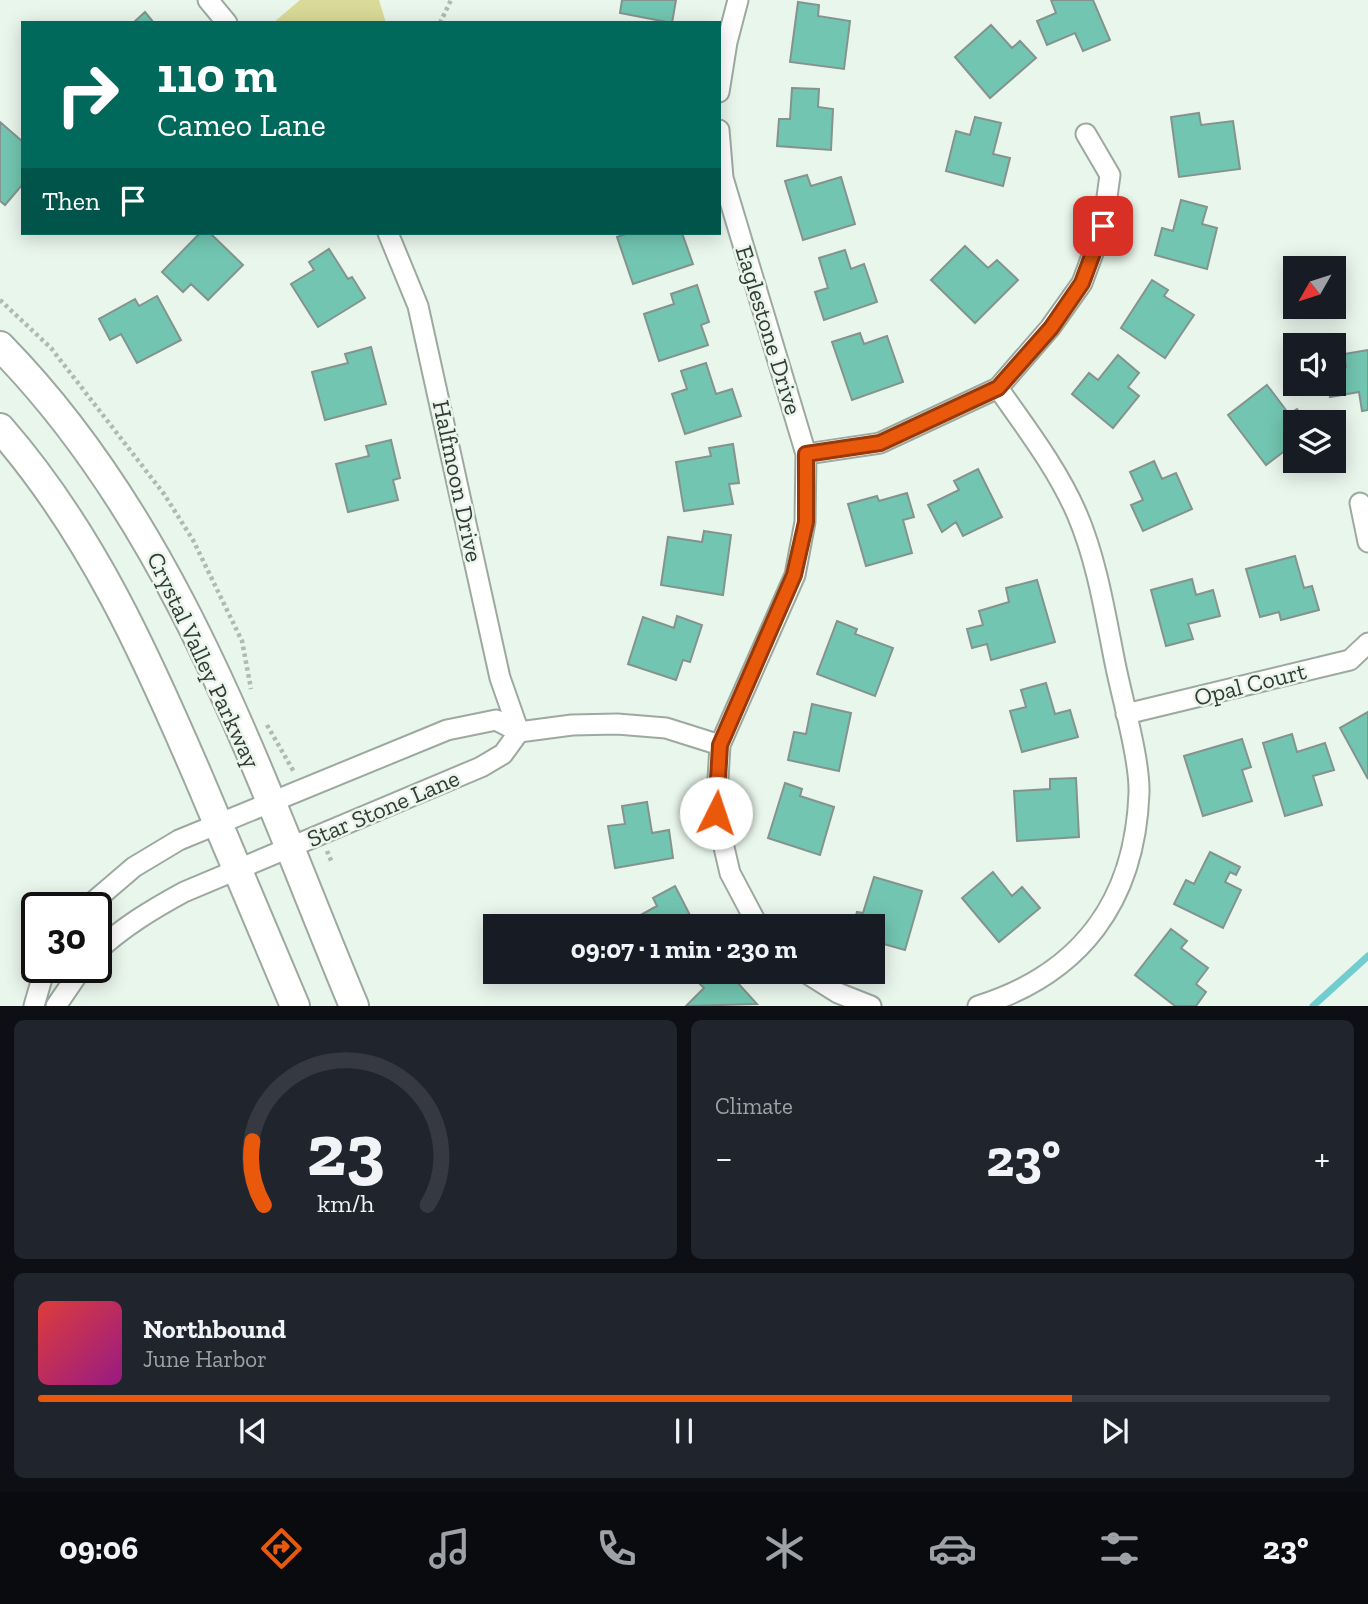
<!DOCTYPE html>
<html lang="en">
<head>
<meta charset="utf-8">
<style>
  :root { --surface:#171b24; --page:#20242c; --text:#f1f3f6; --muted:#9ea1a6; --line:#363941; --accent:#ea580c }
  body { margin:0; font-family:"Zilla Slab",serif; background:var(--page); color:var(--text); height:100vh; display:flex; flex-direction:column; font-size:26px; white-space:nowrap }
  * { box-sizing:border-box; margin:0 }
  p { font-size:23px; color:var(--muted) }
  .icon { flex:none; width:38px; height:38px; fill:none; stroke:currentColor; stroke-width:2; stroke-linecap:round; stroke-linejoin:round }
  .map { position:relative; height:1006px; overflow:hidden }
  .drawer { display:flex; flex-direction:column; gap:14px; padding:14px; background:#0d0f14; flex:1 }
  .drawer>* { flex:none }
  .banner { position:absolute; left:21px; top:21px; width:700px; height:214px; border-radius:0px; box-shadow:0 4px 18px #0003; background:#00695c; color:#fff; overflow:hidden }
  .needle { width:46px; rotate:231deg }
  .buttons { position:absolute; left:1283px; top:256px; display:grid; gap:14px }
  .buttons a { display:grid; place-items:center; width:63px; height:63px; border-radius:0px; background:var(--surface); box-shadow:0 4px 18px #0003; font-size:35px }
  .speed { position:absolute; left:21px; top:892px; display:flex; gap:14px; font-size:35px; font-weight:700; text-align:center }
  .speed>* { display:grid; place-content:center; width:91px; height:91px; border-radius:50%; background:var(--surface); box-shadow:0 4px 18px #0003; line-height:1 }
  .speed .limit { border:4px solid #111; border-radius:10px; background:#fff; color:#111 }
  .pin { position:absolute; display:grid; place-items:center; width:60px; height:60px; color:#fff; margin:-30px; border-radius:14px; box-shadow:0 4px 10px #0006 }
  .me { position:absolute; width:77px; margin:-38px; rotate:4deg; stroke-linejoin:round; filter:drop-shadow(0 0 5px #0008) }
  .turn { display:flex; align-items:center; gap:24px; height:147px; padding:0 21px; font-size:32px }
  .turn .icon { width:91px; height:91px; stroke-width:2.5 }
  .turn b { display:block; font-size:49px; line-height:60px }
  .then { display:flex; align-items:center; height:66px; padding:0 21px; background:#0003; gap:14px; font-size:26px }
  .big { font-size:52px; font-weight:700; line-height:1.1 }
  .drawer .tile { flex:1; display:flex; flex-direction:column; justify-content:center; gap:10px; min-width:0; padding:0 24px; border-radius:10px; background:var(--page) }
  .drawer .dial { align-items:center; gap:0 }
  .dial svg { height:182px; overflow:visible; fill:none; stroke:var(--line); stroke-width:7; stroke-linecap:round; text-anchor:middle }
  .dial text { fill:var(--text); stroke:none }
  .song { display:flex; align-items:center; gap:21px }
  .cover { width:84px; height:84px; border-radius:10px; background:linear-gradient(135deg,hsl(0 70% 55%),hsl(310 70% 35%)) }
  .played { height:7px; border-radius:4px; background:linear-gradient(90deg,var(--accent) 80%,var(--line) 80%) }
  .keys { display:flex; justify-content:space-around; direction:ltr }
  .heat { display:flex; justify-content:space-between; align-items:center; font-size:38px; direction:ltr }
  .drawer .tiles { flex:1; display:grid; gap:14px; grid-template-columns:1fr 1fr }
  .tile:last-child { grid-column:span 2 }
  .trip { position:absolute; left:483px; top:914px; width:402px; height:70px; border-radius:0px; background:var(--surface); box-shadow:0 4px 18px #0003; font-weight:700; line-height:70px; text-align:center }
  .tab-bar { display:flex; height:112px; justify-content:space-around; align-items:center; background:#090b0e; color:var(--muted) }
  .tab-bar .icon { width:49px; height:49px }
  .tab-bar .current { color:var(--accent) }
  .tab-bar b { font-size:32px; color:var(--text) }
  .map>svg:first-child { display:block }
  .green { fill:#d9da98 }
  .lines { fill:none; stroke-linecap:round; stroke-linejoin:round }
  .stream { stroke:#71cdd0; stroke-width:7 }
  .building { fill:#72c6b1; stroke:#84938e; stroke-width:2 }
  .street-casing { stroke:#9da9a0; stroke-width:23 }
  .secondary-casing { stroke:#9da9a0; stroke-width:32 }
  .path { stroke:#afbab2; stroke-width:4.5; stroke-dasharray:3.5 3.5; stroke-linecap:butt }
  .street { stroke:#fff; stroke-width:19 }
  .secondary { stroke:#fff; stroke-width:28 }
  .route-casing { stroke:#983908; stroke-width:18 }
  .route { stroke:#ea580c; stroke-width:12 }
  .labels { text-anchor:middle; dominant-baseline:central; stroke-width:5; stroke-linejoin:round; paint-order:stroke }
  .street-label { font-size:24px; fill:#353a36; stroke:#e9f6ec }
</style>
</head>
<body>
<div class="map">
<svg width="1368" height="1006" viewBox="0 0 1368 1006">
  <rect width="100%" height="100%" fill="#e9f6ec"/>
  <path class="green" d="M300 0H379L386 23H273Z"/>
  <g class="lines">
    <path class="stream" d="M1313 1006 1368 956"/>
  </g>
  <path class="building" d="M622 0H676L672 23 620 13Z
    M1051 0H1093L1110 40 1083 51 1075 33 1047 45 1037 21 1056 13Z
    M798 2 819 5 818 16 850 21 844 69 790 62Z
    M145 12 154 23H133Z
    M991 25 1012 48 1020 41 1036 58 990 98 955 57Z
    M792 88 819 89 818 107 833 109 831 150 777 146 779 119H790Z
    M1199 113 1201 125 1233 121 1240 169 1179 177 1171 117Z
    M975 117 1001 123 993 154 1010 158 1003 186 946 171 956 131 970 135Z
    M0 122 23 142V184L5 205 0 201Z
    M807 175 811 186 841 177 855 224 803 240 785 181Z
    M1181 200 1207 207 1202 224 1217 228 1207 269 1155 255 1162 228 1173 231Z
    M200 233H210L243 265 208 300 191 284 183 292 162 272Z
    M629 233H682L693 264 633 284 617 237Z
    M965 246 988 268 997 260 1018 280 975 323 931 280Z
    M329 249 348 279 352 277 365 298 318 327 291 284 314 270 309 262Z
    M845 250 851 269 864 264 877 302 824 320 815 292 828 288 819 258Z
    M1152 280 1168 290 1164 296 1194 315 1165 358 1121 328Z
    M697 285 709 322 701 325 708 345 659 361 644 314 674 304 671 294Z
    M157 296 181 340 137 363 121 334 110 340 99 319 135 299 139 306Z
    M860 333 864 344 887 336 903 382 852 400 832 342Z
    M371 347 386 404 325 420 312 372 348 363 345 354Z
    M1368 350V410L1362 411 1359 392 1330 397 1328 383H1334V369L1346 367 1344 354Z
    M1118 355 1139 373 1128 387 1139 396 1113 428 1072 394 1089 373 1098 380Z
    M706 363 716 394 732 389 741 416 685 434 672 394 687 389 681 371Z
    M1267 385 1289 414 1297 409 1307 422H1295V443L1266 465 1228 415Z
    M391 440 400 478 393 480 398 500 348 512 336 464 369 456 366 446Z
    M733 444 739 483 729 484 733 504 684 511 676 462 711 456 709 448Z
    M1154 461 1162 479 1176 473 1192 509 1143 531 1131 505 1143 500 1130 472Z
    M978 469 1002 517 963 536 956 522 942 532 928 505 959 490 954 481Z
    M907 493 914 517 903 520 912 553 866 566 848 504 877 496 879 501Z
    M704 531 731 535 723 595 661 585 668 537 702 542Z
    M1295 556 1304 588 1312 586 1319 610 1281 620 1279 612 1260 617 1246 569Z
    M1192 579 1196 595 1213 590 1220 616 1188 624 1193 639 1166 646 1151 590Z
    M1037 580 1055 642 991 660 987 644 972 648 967 629 983 625 979 611 1009 602 1006 588Z
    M677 616 702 625 690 662 683 660 676 680 628 664 643 617 674 628Z
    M837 621 857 629 855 634 893 648 875 696 817 674Z
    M1046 683 1055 714 1070 710 1078 737 1022 752 1010 711 1026 707 1021 690Z
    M812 704 851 713 839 771 788 760 794 732 806 734Z
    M1368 712V779L1340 728Z
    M1292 734 1297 752 1325 743 1334 770 1313 776 1322 805 1285 816 1263 743Z
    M1242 739 1251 767 1242 770 1252 801 1203 816 1184 756Z
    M1076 778 1079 837 1017 841 1014 791 1050 789V779Z
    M785 783 802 789 800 796 834 807 820 855 768 838Z
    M647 802 652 833 669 830 673 858 615 868 608 826 625 824 622 806Z
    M1210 852 1240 867 1236 875 1230 872 1225 882 1241 890 1223 928 1174 904 1186 880 1194 884Z
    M993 872 1012 896 1022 887 1040 908 999 942 962 898Z
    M874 877 922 891 905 950 873 941V926H853L857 912 863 913Z
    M675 886 693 921 687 926H630L628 922 657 906 653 898Z
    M1171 929 1187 941 1181 948 1208 968 1196 984 1206 992 1196 1006H1175L1135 975Z
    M704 971H727L757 1004 686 1006 704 988 696 980Z"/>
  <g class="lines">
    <defs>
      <path id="street" d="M208 0 227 23
        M719 92 727 42 738 0
        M719 130 723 178 806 454 805 522 795 575 720 745 716 813 730 873 758 926
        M388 233 418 306 500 678 519 732
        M806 454 880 443 998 388 1050 328 1082 283 1103 226 1110 175 1086 134
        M1360 503 1368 542
        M1126 714 1350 660 1368 643
        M86 908 134 867 179 840 447 730 496 720 519 732 572 725 617 724 666 728 720 745
        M96 952C123 927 151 910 184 892L481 767 503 754 519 732
        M803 971 838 993 871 1006
        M34 1006 45 968
        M56 1006 82 968
        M978 1006C1081 974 1135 901 1139 793 1140 760 1122 698 1115 663 1105 613 1097 561 1077 514 1057 468 1026 428 998 388"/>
      <path id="secondary" d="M0 346C178 527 258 776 354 1006
        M0 428C91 532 146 655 200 781 231 856 263 931 295 1006"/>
    </defs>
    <use href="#street" class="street-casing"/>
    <use href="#secondary" class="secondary-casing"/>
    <path class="path" d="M440 23 451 0
      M0 300 51 348 164 494 193 540 242 641 251 689
      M267 725 294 772
      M327 851 332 863"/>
    <use href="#street" class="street"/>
    <use href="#secondary" class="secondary"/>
  </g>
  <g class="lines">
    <defs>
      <path id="route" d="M716 813 720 745 794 575 806 522V454L880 443 998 388 1051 328 1082 283 1103 226"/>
    </defs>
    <use href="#route" class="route-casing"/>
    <use href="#route" class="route"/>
  </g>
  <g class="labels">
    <g class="street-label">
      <text transform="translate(769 330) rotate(73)">Eaglestone Drive</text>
      <text transform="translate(458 481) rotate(78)">Halfmoon Drive</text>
      <text transform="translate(204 660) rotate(65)">Crystal Valley Parkway</text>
      <text transform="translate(1250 684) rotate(-14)">Opal Court</text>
      <text transform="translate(383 808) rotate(-23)">Star Stone Lane</text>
    </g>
  </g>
</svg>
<div class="buttons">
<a><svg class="needle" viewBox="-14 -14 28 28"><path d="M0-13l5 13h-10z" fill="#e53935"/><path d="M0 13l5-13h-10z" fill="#9ea1a6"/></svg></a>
<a><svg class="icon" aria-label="sound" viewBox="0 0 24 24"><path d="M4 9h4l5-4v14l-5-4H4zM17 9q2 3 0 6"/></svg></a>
<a><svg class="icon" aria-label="layers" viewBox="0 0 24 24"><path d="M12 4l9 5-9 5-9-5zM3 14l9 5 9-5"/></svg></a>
</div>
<div class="speed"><div class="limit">30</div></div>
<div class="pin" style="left:1103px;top:226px;background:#d93025"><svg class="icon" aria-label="arrive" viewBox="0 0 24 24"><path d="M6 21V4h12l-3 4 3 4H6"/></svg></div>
<svg class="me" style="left:716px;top:813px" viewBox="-20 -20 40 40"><circle r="19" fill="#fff"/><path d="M0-13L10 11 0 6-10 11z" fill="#ea580c"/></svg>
<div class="trip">09:07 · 1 min · 230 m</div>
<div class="banner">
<div class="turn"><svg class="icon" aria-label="right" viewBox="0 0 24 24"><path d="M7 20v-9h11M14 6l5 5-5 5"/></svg><div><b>110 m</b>Cameo Lane</div></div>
<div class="then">Then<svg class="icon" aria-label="arrive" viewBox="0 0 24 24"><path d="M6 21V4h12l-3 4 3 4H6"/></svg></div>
</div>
</div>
<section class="drawer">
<div class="tiles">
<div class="tile dial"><svg viewBox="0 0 100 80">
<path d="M14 69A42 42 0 1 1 86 69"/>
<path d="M14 69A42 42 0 0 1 9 41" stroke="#ea580c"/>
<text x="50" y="56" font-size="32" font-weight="700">23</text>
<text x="50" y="72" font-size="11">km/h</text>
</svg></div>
<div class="tile"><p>Climate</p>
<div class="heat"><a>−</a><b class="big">23°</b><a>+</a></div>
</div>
<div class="tile">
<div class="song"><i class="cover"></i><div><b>Northbound</b><p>June Harbor</p></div></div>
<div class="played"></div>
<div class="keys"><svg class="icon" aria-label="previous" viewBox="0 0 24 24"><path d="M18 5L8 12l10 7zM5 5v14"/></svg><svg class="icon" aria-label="pause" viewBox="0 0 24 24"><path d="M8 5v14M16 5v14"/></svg><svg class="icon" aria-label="next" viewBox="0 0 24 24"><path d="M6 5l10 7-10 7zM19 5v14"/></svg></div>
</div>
</div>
</section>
<nav class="tab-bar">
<b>09:06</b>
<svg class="icon current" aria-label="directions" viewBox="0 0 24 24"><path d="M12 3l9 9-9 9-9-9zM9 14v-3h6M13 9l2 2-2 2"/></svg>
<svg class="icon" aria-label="music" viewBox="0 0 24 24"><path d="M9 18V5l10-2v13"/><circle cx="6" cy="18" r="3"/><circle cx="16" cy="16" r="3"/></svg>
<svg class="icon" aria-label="phone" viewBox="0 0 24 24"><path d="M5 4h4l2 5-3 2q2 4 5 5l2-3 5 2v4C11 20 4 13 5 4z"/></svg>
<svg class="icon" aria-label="climate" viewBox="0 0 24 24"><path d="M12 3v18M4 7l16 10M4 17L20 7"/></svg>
<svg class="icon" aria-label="car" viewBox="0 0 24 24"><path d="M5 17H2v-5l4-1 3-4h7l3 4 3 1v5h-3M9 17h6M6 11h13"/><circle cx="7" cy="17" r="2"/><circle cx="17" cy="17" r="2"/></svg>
<svg class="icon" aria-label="filters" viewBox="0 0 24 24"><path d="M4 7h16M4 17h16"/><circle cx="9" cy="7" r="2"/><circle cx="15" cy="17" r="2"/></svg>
<b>23°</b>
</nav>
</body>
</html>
